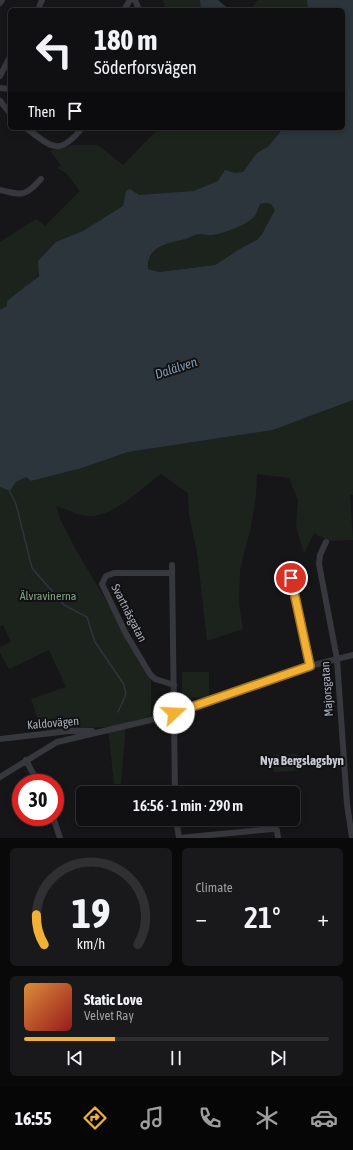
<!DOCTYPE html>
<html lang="en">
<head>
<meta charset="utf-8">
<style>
  :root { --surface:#101012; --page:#19191b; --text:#f1f3f6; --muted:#9c9d9f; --line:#303032; --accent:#f2b134 }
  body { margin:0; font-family:"Asap Condensed",sans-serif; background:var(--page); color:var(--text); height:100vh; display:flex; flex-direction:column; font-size:15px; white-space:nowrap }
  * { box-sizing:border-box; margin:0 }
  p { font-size:13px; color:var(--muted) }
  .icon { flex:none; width:22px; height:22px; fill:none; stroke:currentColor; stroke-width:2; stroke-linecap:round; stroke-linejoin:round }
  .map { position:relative; height:838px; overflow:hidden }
  .panel { display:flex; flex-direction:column; gap:10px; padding:10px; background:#09090a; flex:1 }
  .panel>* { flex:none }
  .top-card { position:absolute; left:8px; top:8px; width:337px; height:122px; border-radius:6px; box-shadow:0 2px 6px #0003,0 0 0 1px var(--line); background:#101012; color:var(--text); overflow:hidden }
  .speed { position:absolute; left:12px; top:774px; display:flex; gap:8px; font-size:20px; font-weight:700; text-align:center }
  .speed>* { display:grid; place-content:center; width:52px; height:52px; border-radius:50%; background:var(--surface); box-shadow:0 2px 6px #0003,0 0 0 1px var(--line); line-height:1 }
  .speed .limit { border:6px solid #d22; background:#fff; color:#111 }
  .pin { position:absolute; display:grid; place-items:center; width:34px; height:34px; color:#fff; margin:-17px; border:2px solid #fff; border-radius:50%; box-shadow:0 1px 4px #0007 }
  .me { position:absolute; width:44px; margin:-22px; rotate:70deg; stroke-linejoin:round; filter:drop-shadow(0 0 3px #0008) }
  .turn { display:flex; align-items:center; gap:14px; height:84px; padding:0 20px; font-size:18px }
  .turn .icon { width:52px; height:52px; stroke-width:2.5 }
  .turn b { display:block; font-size:28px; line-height:34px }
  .then { display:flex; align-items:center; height:38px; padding:0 20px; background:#0003; gap:8px; font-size:15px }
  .big { font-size:30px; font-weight:600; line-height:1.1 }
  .panel .card { flex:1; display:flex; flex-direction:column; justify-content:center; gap:6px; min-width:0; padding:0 14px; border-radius:6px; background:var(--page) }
  .panel .dial { align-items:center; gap:0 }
  .dial svg { height:104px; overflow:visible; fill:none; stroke:var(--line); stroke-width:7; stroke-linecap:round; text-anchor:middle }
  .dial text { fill:var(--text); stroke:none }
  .song { display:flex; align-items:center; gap:12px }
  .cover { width:48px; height:48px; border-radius:6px; background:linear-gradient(135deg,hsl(30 70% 55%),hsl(0 70% 35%)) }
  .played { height:4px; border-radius:2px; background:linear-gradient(90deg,var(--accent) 30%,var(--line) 30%) }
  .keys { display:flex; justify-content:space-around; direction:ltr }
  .heat { display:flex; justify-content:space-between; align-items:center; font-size:22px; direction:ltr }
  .panel .tiles { flex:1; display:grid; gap:10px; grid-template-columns:1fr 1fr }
  .card:last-child { grid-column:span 2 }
  .trip { position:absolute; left:76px; top:786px; width:224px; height:40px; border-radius:6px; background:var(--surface); box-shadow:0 2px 6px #0003,0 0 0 1px var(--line); font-weight:600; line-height:40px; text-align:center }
  .tab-bar { display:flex; height:64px; justify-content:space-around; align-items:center; background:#060607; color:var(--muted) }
  .tab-bar .icon { width:28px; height:28px }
  .tab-bar .selected { color:var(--accent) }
  .tab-bar b { font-size:18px; color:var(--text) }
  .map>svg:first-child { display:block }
  .green { fill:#1c231d }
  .water { fill:#2c353c; fill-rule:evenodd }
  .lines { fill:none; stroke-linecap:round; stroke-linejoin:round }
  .stream { stroke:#2c353c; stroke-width:1.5 }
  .street { stroke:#37383d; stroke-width:6 }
  .route-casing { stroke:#9d7322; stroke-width:10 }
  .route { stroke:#f2b134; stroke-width:7 }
  .labels { text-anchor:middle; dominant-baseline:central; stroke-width:4; stroke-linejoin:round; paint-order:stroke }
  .park-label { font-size:12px; fill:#7fa381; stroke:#111113 }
  .street-label { font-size:12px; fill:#a8adb8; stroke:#111113 }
  .water-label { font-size:13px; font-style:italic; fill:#7f9bb3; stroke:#111113 }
  .neighbourhood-label { font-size:13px; font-weight:bold; fill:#c9ccd4; stroke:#111113 }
</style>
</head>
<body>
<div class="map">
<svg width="353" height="838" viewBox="0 0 353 838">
  <rect width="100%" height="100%" fill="#161618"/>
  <path class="green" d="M163 0H200L201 10H166Z
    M258 0H307L308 10H250Z
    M159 128H287L246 173 217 182 188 195 170 193 125 206 38 275 0 329V242L36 219 45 226 80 191 66 173 57 168 61 165 50 151 72 145H98L123 165Z
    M266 203 271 204 276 210 262 234 257 241 243 247 215 265 159 272 148 269C147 246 168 243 186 239 189 238 192 236 195 235 200 233 207 236 213 235 225 233 247 225 255 216 257 213 258 208 259 204Z
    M353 400V495H350L353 540 329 541 314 533 304 553 296 527 298 500 289 478 257 474 256 496 251 527 240 570 239 604 243 629 207 641 197 552 189 516 188 493 161 474C140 489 114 518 86 516 76 515 65 508 56 506L62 523 79 555 151 676V716L126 723 121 784H114L108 727 42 730 31 699 66 687 49 650 9 669 0 653V647L11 642 3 625 0 626V487L10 491 16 482 26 477 31 481 82 468 128 452 273 430Z
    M182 672H209V697L182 698Z
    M297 754V771L274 772V755Z"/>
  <path class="water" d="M200 0H218L230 10H201Z
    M307 0H353V400L273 430 128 452 82 468 31 481 26 477 16 482 10 491 0 487V310L7 306V301L39 276 38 261 56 242 83 231 123 206 126 191 130 189 139 195 194 191 218 181 225 170 235 173 243 172 257 153 269 146 283 128H343V10H308ZM266 203 271 204 275 210 262 234 257 240 243 247 215 265 159 272 148 269C146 246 169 243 186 239 189 238 192 236 195 235 200 233 207 236 213 235 225 233 247 225 255 216 257 213 258 208 260 204Z"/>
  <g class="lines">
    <path class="stream" d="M9 490 16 504 32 568 64 605 87 617 95 642 123 683 126 694 118 712"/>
    <path class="street" d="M135 0 139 10
      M0 3 2 0
      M38 10 42 0
      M124 10 130 0
      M0 76 10 57
      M0 88 10 89
      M0 101 10 113
      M26 128C51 146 58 158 82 128
      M0 190C23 196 26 196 41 179
      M326 542 320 555 319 564 337 659 347 804 352 838
      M172 565 175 793
      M172 573H114L106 576 102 584 126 634 150 674 155 679 174 685
      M291 578 310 666
      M0 739 69 731H92
      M26 760 38 783
      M0 777 57 742 155 719 310 666 353 655
      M53 817 60 838
      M176 819 179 838
      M179 838 272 829 277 830 278 838"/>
  </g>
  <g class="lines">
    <defs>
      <path id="route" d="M174 713 310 666 291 578"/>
    </defs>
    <use href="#route" class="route-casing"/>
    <use href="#route" class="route"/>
  </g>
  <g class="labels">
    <g class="park-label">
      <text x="48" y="596">Älvravinerna</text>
    </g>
    <g class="street-label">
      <text transform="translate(129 613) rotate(63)">Svartnäsgatan</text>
      <text transform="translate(327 689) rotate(-94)">Majorsgatan</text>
      <text transform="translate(53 723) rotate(-5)">Kaldovägen</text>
    </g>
    <g class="water-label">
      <text transform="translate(176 368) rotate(-18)">Dalälven</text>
    </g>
    <g class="neighbourhood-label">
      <text x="302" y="760">Nya Bergslagsbyn</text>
    </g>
  </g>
</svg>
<div class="speed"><div class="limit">30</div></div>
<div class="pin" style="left:291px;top:578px;background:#d93025"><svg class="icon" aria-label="arrive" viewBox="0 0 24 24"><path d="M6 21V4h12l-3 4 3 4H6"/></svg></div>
<svg class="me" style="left:174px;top:713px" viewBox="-20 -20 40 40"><circle r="19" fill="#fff"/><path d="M0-13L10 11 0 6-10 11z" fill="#f2b134"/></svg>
<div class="trip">16:56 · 1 min · 290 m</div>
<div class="top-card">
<div class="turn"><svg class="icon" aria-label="left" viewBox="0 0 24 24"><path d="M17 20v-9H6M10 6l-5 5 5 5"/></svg><div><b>180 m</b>Söderforsvägen</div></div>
<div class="then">Then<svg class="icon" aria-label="arrive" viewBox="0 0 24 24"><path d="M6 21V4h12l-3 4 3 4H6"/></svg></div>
</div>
</div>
<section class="panel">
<div class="tiles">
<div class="card dial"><svg viewBox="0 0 100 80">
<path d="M14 69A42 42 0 1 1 86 69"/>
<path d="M14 69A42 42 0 0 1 8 46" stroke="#f2b134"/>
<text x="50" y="56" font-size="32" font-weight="700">19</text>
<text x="50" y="72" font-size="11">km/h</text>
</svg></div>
<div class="card"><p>Climate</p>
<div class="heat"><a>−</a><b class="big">21°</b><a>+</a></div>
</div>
<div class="card">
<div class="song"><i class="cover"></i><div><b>Static Love</b><p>Velvet Ray</p></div></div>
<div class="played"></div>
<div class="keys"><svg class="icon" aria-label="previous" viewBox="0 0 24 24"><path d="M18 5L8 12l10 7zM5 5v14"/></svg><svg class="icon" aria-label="pause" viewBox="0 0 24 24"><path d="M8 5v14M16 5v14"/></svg><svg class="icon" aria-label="next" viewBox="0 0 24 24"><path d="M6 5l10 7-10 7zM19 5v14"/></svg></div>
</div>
</div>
</section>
<nav class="tab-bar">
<b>16:55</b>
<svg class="icon selected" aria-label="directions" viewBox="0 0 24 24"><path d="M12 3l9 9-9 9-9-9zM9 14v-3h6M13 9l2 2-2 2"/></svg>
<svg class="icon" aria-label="music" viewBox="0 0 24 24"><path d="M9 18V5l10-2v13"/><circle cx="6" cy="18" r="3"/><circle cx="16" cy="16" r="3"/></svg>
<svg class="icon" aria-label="phone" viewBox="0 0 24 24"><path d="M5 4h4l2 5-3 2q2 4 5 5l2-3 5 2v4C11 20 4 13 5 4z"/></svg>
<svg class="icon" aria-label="climate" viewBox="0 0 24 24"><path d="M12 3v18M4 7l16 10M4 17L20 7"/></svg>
<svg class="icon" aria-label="car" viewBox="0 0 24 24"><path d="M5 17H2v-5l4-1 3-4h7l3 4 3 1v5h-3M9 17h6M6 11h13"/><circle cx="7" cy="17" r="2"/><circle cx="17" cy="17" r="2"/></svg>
</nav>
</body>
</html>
